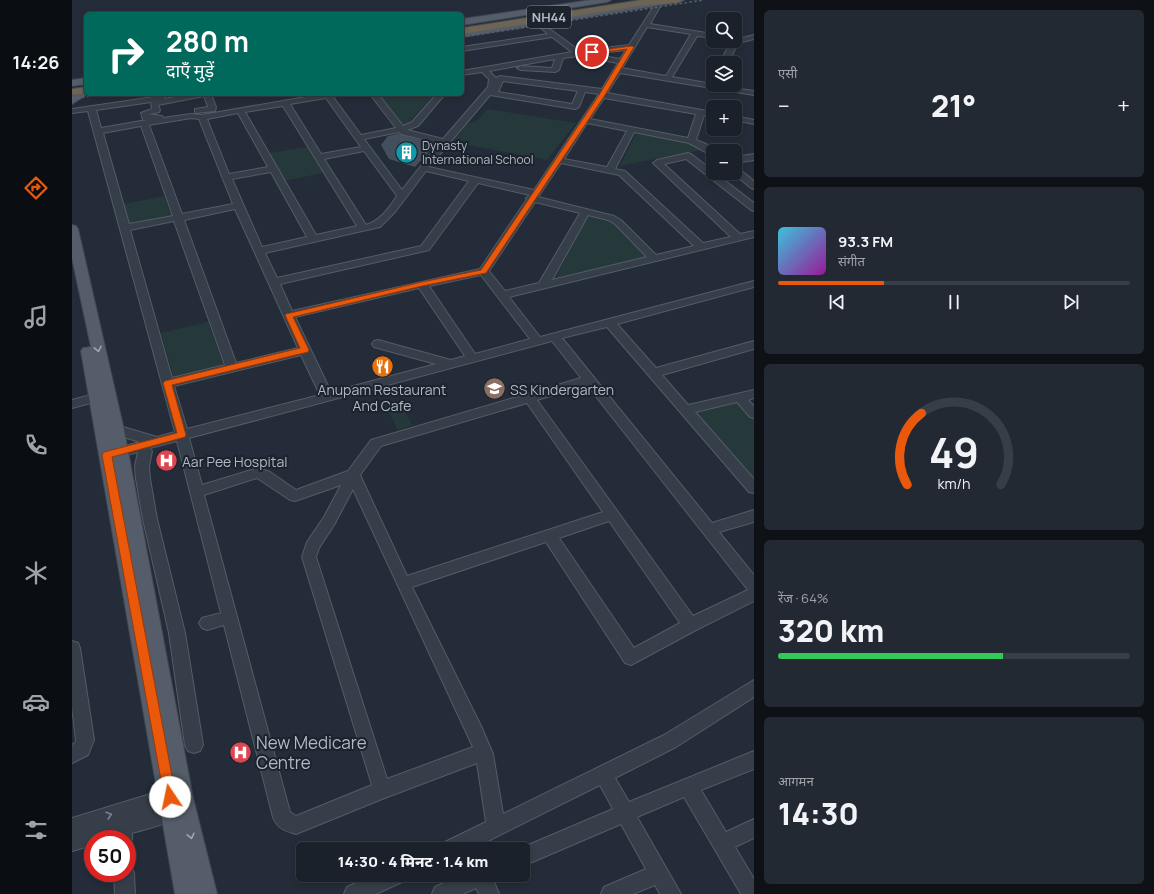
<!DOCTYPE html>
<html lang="hi">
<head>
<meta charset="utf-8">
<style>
  :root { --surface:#1a212a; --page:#232932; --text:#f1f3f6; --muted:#9fa3a8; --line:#383e47; --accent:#ea580c }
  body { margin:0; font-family:Manrope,"Noto Sans Devanagari",sans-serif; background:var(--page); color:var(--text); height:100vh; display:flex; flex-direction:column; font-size:15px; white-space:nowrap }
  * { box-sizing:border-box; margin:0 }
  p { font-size:13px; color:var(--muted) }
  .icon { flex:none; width:22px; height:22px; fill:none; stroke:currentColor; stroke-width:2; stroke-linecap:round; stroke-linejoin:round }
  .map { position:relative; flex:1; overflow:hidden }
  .side { display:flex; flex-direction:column; gap:10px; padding:10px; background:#0e1217; width:400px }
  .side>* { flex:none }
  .banner { position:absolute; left:12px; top:12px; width:380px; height:84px; border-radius:6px; box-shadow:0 2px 6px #0003,0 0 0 1px var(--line); background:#00695c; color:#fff; overflow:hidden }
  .fabs { position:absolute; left:634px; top:12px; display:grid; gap:8px }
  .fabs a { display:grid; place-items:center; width:36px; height:36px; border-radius:6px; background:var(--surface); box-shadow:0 2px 6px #0003,0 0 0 1px var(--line); font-size:20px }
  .speed { position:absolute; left:12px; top:830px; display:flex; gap:8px; font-size:20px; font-weight:700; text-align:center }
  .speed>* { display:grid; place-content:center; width:52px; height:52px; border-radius:50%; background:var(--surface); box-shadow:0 2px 6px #0003,0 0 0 1px var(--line); line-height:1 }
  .speed .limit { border:6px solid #d22; background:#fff; color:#111 }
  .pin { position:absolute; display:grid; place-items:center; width:34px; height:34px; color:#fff; margin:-17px; border:2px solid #fff; border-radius:50%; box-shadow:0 1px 4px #0007 }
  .me { position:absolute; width:44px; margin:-22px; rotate:349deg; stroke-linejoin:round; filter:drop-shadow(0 0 3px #0008) }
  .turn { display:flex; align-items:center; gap:14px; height:84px; padding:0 16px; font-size:18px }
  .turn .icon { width:52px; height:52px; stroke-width:2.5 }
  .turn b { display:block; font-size:28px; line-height:34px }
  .big { font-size:30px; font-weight:800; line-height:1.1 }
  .side .card { flex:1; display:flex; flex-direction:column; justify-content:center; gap:6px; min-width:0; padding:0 14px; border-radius:6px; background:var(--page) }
  .side .dial { align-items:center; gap:0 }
  .dial svg { height:104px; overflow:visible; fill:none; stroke:var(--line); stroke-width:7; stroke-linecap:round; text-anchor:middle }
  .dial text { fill:var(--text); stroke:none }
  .song { display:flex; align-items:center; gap:12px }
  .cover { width:48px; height:48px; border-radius:6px; background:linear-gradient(135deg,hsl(190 70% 55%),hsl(300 70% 35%)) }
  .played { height:4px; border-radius:2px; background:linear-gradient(90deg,var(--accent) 30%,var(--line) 30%) }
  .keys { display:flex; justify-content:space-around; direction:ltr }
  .heat { display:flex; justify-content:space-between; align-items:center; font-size:22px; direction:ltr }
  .charge { height:6px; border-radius:3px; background:linear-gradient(90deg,#34c759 64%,var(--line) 0) }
  .trip { position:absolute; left:224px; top:842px; width:234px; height:40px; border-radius:6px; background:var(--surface); box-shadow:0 2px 6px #0003,0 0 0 1px var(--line); font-weight:800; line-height:40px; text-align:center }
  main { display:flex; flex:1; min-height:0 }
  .tab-bar { display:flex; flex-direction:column; width:72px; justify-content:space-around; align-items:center; background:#0a0d11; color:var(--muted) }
  .tab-bar .icon { width:28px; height:28px }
  .tab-bar .active { color:var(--accent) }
  .tab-bar b { font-size:18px; color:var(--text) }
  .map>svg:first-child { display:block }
  .green { fill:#26393a }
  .building { fill:#444f5d }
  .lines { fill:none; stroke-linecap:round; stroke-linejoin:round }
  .minor-casing { stroke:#545c67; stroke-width:2 }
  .major-casing { stroke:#404752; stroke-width:2 }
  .highway-casing { stroke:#414953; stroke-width:2 }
  .minor { fill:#363e49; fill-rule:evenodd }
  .major { fill:#545d69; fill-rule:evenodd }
  .highway { fill:#6e6454; fill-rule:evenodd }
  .rail { stroke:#596270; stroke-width:1.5; stroke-dasharray:2.5 2.5; stroke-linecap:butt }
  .oneway { stroke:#9ea7b3 }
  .oneway2 { stroke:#7a828d }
  .route { fill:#ea580c; stroke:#983908 }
  .labels { text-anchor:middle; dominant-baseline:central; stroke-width:4; stroke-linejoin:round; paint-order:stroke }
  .far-poi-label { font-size:12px; fill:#b1b9c5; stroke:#1c232d; text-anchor:start }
  .shield { fill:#1c232d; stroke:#848c97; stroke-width:1 }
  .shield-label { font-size:13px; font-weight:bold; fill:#b1b9c5 }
  .poi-label { font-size:14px; fill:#b1b9c5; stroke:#1c232d; text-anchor:start }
  .near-poi-label { font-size:17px; fill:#b1b9c5; stroke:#1c232d; text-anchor:start }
</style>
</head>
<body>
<main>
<nav class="tab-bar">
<b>14:26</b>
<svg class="icon active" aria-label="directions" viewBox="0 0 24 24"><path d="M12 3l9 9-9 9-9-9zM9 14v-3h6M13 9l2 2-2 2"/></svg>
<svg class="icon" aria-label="music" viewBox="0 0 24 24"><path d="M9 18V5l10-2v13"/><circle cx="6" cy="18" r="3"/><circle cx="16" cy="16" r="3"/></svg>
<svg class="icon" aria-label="phone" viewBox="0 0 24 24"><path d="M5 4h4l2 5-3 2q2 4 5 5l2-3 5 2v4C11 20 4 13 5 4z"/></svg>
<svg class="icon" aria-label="climate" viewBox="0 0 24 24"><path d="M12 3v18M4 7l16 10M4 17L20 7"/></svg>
<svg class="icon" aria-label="car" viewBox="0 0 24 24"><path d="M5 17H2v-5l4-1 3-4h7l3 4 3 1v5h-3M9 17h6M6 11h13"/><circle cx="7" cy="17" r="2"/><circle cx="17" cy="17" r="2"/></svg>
<svg class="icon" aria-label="filters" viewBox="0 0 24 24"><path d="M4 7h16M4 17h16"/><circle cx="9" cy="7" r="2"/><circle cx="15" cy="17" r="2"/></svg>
</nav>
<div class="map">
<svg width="682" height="894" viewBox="0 0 682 894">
  <rect width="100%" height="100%" fill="#232c38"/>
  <path class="green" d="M306 94H363L332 127Z
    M416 109 504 123 475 160 381 142 396 123 403 122Z
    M564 133 619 143 629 150 548 166Z
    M235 147 251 173 211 181 197 153Z
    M92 196 100 217 58 225 52 204Z
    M515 215 538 220 574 257 484 278Z
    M136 322 152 366 102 378 89 333Z
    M666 401 682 419V480L622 411Z
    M330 407 340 425 326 430 316 410Z"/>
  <path class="building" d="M325 134H327L364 144 343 167 317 159 309 145 316 136Z"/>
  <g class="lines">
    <defs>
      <path id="minor" d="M587 1 590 3 578 24 641 34V38L625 36 600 77 641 84V85L682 91V95L548 73 535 93 641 112V116L632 115 624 140 634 144 644 151H641V156L617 143 562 132 543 169 553 171 631 243 659 237 581 163 585 160 616 153 619 154 641 171V173H643L682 203V211L679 210 614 159 592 164 668 234 682 231V237L437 297 468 337 682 281V287L545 324 584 368 682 341V349L590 375 616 405 682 390V398L676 400 682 406V418L678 417 665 402 623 412 682 479V493L677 492 535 327 490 338 640 523 682 510V522L647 532 682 575V601L624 630 559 665 553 663 474 542 340 587 409 726 421 754 431 814 592 735 682 680V697L604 747 543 778 557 802 682 751V769L629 790 654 832 682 819V838L663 847 682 879V894H669L612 797 565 817 609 894H588L583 885 561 894H529L532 887 574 869 549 824 451 866V849H447L541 809 528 785 400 849H371L373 842 414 822 405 763 310 799 224 834C213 831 205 828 201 817L152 625 135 630 130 628 127 623 130 618 149 613 105 441 78 448 80 451 77 466 78 479 85 519 113 633 131 745 128 751 122 753 116 751 113 745 97 633 71 519 64 479 63 466 66 452 39 459 34 457 32 454 34 451 68 442 39 433 38 430 39 427 44 425 85 437 103 432 16 111 0 113V109L89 96H92L93 99 119 94H139L144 107 143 111 123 113V109L136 107 132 96 86 105 88 110 87 112 77 114 90 116 91 118 119 114 130 115 251 94H269L261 97 289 135 324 128 298 94H306L331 126 340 122 365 94H373L346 126 335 130 371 139 416 87 417 79 410 72 390 75V71L500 52 480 37 390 51V47L476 34 463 23 462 22 465 20 508 51 557 45 584 3ZM575 27 619 34 594 76 550 68ZM554 50 548 59 520 54ZM506 56 546 63 530 89 428 76 424 78 417 71 483 59 480 68 449 66 445 68 449 70 483 72 487 70 491 58ZM431 81 506 91 500 104 426 92ZM513 92 527 94 462 190 357 167 418 95 503 109 507 107ZM254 98 289 147 249 154 218 104ZM532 98 624 114 616 138 518 119ZM79 102 80 109 69 113 71 120H75L29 128 24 110ZM211 106 285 226 244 235 173 112ZM166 113 196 167 157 174 135 119ZM119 118 127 119 161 204 110 214 77 125ZM515 123 555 131 535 167 492 159ZM69 126 101 216 57 224 31 133ZM327 132 329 134 367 143 330 190 292 139ZM292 151 325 196C317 208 308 221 294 225L252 159ZM489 163 547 175 622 246 584 255 549 220 542 216 466 197ZM354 171 397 181 349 246 205 278 193 253 308 227 323 212ZM199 172 235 237 190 247 160 179ZM406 183 458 195 454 198 455 199 408 269 220 311 208 284 357 250ZM463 202 508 213 467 283 433 291 417 271ZM163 209 226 348 164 363 112 220ZM516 215 536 220 543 224 575 257 480 280ZM102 221 153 365 100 378 58 230ZM409 275 458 339 403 354 357 286ZM347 288 393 356 379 360 306 340 302 341 300 344 302 347 364 364 259 392 223 317ZM480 341 509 378 299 440 276 471 224 490 198 472 186 468 130 485 117 438ZM229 355 248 395 115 429 102 386ZM515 385 676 590 621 616 465 400ZM455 403 531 512 335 576 288 475 309 446ZM185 478 218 500 223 501 269 485 252 517 235 542 230 557 300 785 224 816 218 812 132 495ZM281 489 401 747 315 779 244 557 247 548 262 525ZM537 521 608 623 562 648 487 538Z
        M682 35V39L666 43 656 63H648L659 41Z
        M663 116 682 120V124L663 120Z
        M682 154V160L663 163V157Z
        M663 167 666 168 682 181V189L679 188 661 173H663Z
        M33 391 37 392 39 395 37 398 0 408V400Z
        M0 641 6 643 8 648 22 740 16 755 0 763V745L3 743 4 740 0 707Z
        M98 788 116 795 119 801C109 824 82 826 60 833V839L58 846 55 847V839H21V845L0 851V818Z
        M55 865 59 866 62 873 63 894H43L42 873H55Z
        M302 875H333L330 882 304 894H272L275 887Z
        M388 875H419L427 894H407L404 888 391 894H360L363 887Z"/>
      <path id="major" d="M519 0H539L535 2 390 25V19Z
        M592 0H612L608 2 390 37V31Z
        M14 78V84L0 86V80Z
        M11 90 14 91V95L0 104V96Z
        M0 225 4 226 6 229 52 430 121 798 145 894H103L9 351 11 348 19 347 0 258Z"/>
      <path id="highway" d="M569 0H610L605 3 572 5 390 34V28Z
        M14 87V93L0 95V89Z"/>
    </defs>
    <use href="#minor" class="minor-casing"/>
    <use href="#major" class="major-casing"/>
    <use href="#highway" class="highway-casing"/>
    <use href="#minor" class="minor"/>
    <use href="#major" class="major"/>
    <use href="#highway" class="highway"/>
    <path class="rail" d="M390 37 632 0
      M0 99 33 94"/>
  </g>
  <defs><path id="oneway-chevron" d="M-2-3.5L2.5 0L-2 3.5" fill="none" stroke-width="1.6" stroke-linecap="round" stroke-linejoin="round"/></defs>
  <g class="oneway">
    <use href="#oneway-chevron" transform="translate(26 349) rotate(78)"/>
    <use href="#oneway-chevron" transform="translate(119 836) rotate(77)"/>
  </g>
  <use class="oneway2" href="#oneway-chevron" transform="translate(37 815) rotate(-17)"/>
  <path class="route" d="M559 46 562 47 533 95 414 273 350 286 221 317 237 350 236 352 100 385 114 435 113 437 40 457 104 797 102 802 98 803 93 802 30 455 32 452 105 433 91 383 93 381 228 348 213 315 214 314 350 282 409 270 527 95 555 49 520 54 517 52Z"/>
  <defs>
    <symbol id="building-disc" viewBox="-11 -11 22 22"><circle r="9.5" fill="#0f9aa8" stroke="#1c232d"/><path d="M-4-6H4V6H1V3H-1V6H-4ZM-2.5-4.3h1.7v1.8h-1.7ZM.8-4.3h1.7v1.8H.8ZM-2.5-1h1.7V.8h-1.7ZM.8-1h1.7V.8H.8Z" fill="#fff"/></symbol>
    <symbol id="restaurant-disc" viewBox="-11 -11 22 22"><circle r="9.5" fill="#e8710a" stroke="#1c232d"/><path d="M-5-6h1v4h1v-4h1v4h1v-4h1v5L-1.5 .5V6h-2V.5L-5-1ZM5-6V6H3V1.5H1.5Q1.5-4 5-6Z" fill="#fff"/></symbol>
    <symbol id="school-disc" viewBox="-11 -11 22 22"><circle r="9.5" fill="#8d6e63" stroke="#1c232d"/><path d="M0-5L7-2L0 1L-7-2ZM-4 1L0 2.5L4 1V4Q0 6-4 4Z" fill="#fff"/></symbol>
    <symbol id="hospital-disc" viewBox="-11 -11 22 22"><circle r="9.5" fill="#e0444e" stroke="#1c232d"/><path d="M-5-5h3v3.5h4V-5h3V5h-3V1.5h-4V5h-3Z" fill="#fff"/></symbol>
  </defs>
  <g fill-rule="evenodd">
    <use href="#building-disc" x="322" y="140" width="25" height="25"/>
    <use href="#restaurant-disc" x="298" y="354" width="25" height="25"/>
    <use href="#school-disc" x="410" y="376" width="25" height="25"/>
    <use href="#hospital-disc" x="82" y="448" width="25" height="25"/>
    <use href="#hospital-disc" x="156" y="740" width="25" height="25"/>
  </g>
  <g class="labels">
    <g class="far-poi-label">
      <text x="350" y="145">Dynasty<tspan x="350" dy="14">International School</tspan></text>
    </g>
    <rect class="shield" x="455" y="6" width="44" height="22" rx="3"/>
    <g class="shield-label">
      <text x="477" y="17">NH44</text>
    </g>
    <g class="poi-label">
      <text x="310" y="389" text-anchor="middle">Anupam Restaurant<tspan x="310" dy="16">And Cafe</tspan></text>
      <text x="438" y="389">SS Kindergarten</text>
      <text x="110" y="461">Aar Pee Hospital</text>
    </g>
    <g class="near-poi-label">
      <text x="184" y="742">New Medicare<tspan x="184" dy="20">Centre</tspan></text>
    </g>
  </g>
</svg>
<div class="fabs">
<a><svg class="icon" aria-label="search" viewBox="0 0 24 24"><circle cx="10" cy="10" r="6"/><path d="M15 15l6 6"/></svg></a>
<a><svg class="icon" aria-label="layers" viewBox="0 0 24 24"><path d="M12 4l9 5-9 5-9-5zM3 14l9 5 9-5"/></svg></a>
<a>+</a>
<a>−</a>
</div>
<div class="speed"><div class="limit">50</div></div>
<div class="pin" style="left:520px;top:52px;background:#d93025"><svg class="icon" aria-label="arrive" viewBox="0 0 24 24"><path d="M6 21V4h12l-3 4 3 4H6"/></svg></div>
<svg class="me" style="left:98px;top:797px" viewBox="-20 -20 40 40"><circle r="19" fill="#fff"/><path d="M0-13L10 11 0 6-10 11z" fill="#ea580c"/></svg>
<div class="trip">14:30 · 4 मिनट · 1.4 km</div>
<div class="banner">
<div class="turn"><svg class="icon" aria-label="right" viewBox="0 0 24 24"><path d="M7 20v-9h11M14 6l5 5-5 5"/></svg><div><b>280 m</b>दाएँ मुड़ें</div></div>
</div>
</div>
<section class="side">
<div class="card"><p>एसी</p>
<div class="heat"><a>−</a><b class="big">21°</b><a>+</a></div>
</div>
<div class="card">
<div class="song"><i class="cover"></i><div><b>93.3 FM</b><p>संगीत</p></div></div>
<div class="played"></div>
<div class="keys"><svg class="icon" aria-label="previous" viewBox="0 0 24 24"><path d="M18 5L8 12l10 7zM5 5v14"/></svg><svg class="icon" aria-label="pause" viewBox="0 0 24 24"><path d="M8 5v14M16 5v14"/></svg><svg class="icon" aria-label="next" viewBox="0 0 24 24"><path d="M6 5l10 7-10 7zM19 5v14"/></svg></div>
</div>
<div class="card dial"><svg viewBox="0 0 100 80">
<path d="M14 69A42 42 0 1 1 86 69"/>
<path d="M14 69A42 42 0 0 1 25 14" stroke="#ea580c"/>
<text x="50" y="56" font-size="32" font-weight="700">49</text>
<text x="50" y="72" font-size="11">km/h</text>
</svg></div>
<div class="card"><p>रेंज · 64%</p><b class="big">320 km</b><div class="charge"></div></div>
<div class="card"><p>आगमन</p><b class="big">14:30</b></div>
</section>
</main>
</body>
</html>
